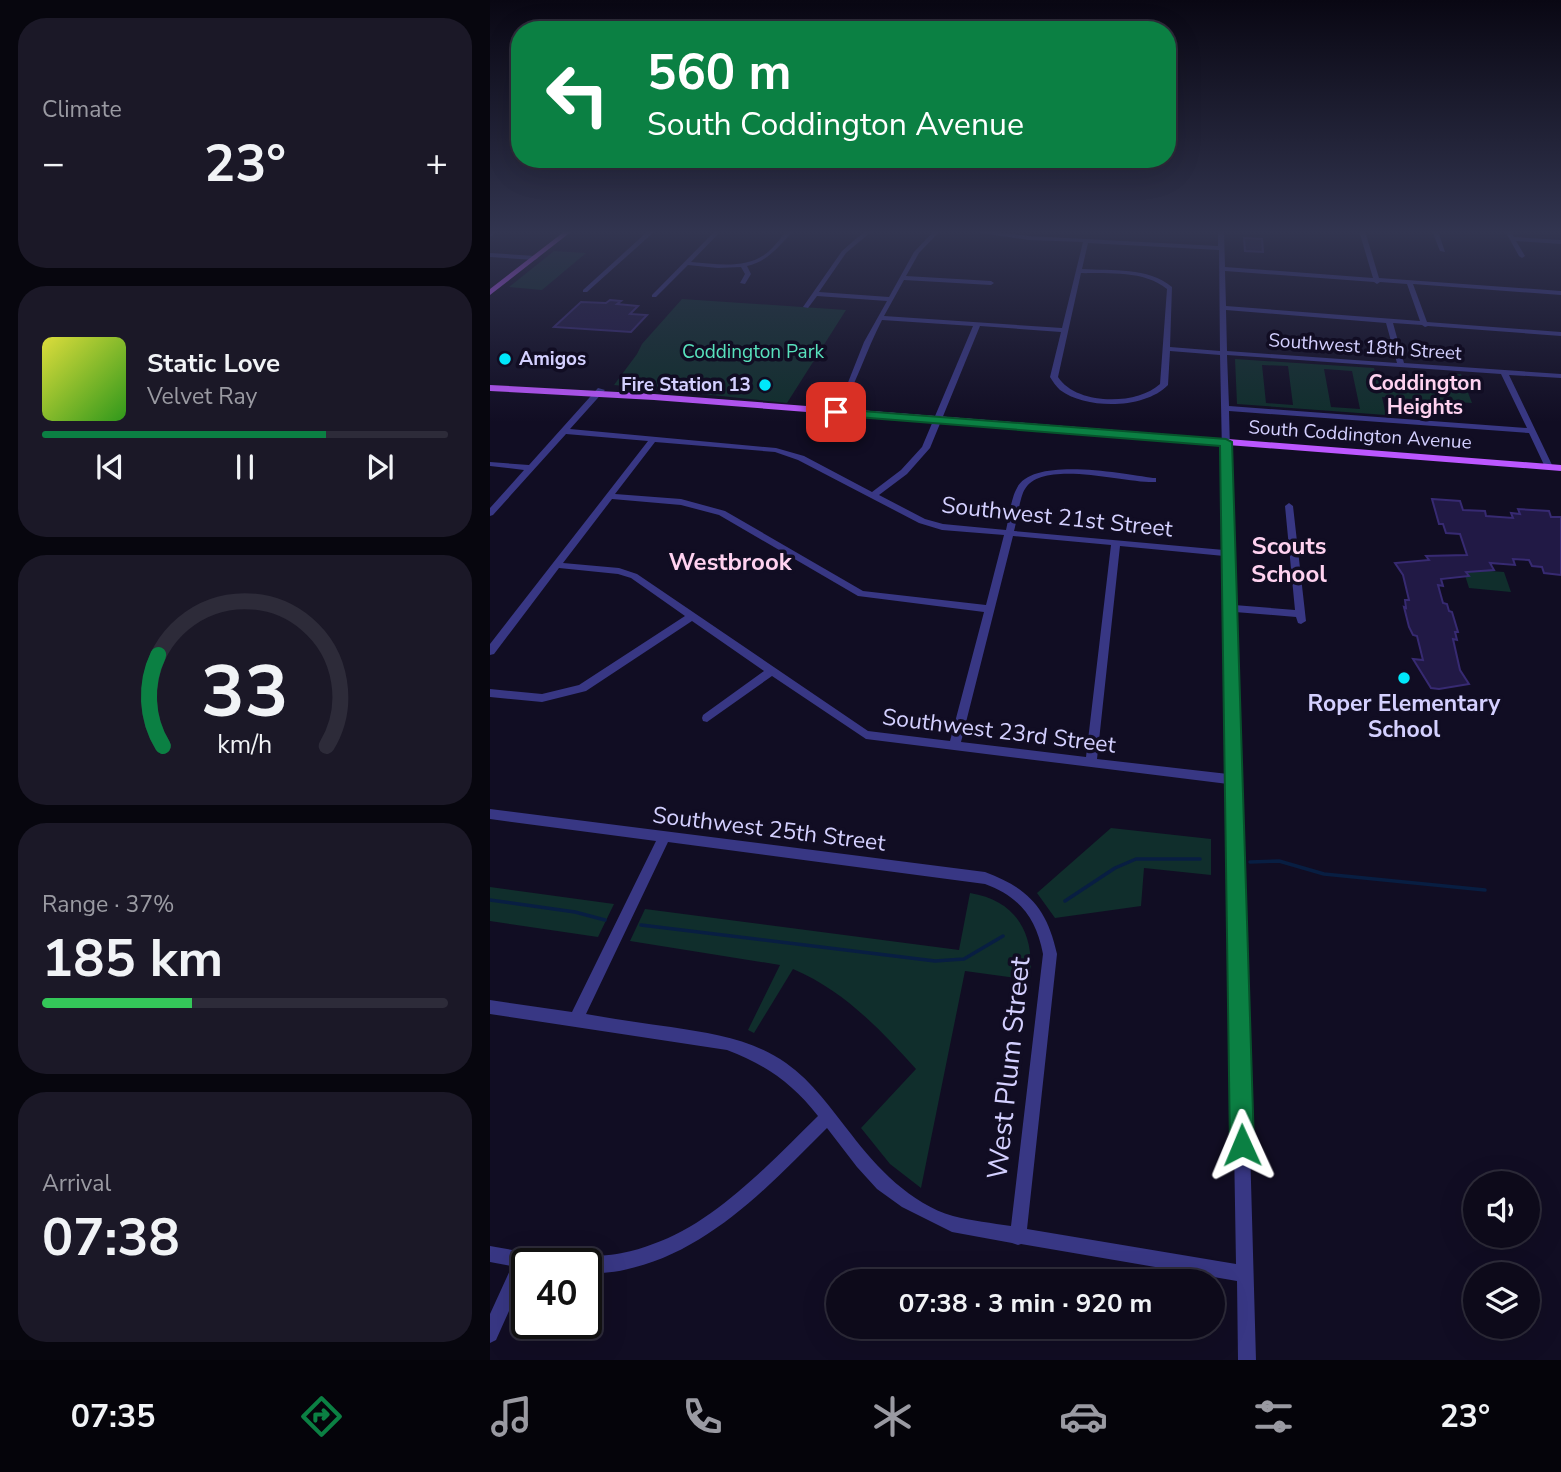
<!DOCTYPE html>
<html lang="en">
<head>
<meta charset="utf-8">
<style>
  :root { --surface:#0d0a1a; --page:#1b1827; --text:#f1f3f6; --muted:#9a9aa2; --line:#2d2b39; --accent:#0b8043 }
  body { margin:0; font-family:"Nunito Sans",sans-serif; background:var(--page); color:var(--text); height:100vh; display:flex; flex-direction:column; font-size:26px; white-space:nowrap }
  * { box-sizing:border-box; margin:0 }
  p { font-size:23px; color:var(--muted) }
  .icon { flex:none; width:38px; height:38px; fill:none; stroke:currentColor; stroke-width:2; stroke-linecap:round; stroke-linejoin:round }
  .map { position:relative; flex:1; overflow:hidden }
  .panel { display:flex; flex-direction:column; gap:18px; padding:18px; background:#07060e; width:490px }
  .panel>* { flex:none }
  .hud { position:absolute; left:21px; top:21px; width:665px; height:147px; border-radius:28px; box-shadow:0 7px 28px #0002,0 0 0 2px var(--line); background:#0b8043; color:#fff; overflow:hidden }
  .buttons { position:absolute; left:973px; top:1171px; display:grid; gap:14px }
  .buttons a { display:grid; place-items:center; width:77px; height:77px; border-radius:50%; background:var(--surface); box-shadow:0 7px 28px #0002,0 0 0 2px var(--line); font-size:35px }
  .speed { position:absolute; left:21px; top:1248px; display:flex; gap:14px; font-size:35px; font-weight:700; text-align:center }
  .speed>* { display:grid; place-content:center; width:91px; height:91px; border-radius:50%; background:var(--surface); box-shadow:0 7px 28px #0002,0 0 0 2px var(--line); line-height:1 }
  .speed .limit { border:4px solid #111; border-radius:10px; background:#fff; color:#111 }
  .pin { position:absolute; display:grid; place-items:center; width:60px; height:60px; color:#fff; margin:-30px; border-radius:14px; box-shadow:0 4px 10px #0006 }
  .me { position:absolute; width:77px; margin:-38px; rotate:359deg; stroke-linejoin:round; filter:drop-shadow(0 0 5px #0008) }
  .turn { display:flex; align-items:center; gap:24px; height:147px; padding:0 21px; font-size:32px }
  .turn .icon { width:91px; height:91px; stroke-width:2.5 }
  .turn b { display:block; font-size:49px; line-height:60px }
  .big { font-size:52px; font-weight:700; line-height:1.1 }
  .panel .widget { flex:1; display:flex; flex-direction:column; justify-content:center; gap:10px; min-width:0; padding:0 24px; border-radius:28px; background:var(--page) }
  .panel .dial { align-items:center; gap:0 }
  .dial svg { height:182px; overflow:visible; fill:none; stroke:var(--line); stroke-width:7; stroke-linecap:round; text-anchor:middle }
  .dial text { fill:var(--text); stroke:none }
  .song { display:flex; align-items:center; gap:21px }
  .cover { width:84px; height:84px; border-radius:10px; background:linear-gradient(135deg,hsl(60 70% 55%),hsl(110 70% 35%)) }
  .played { height:7px; border-radius:4px; background:linear-gradient(90deg,var(--accent) 70%,var(--line) 70%) }
  .keys { display:flex; justify-content:space-around; direction:ltr }
  .heat { display:flex; justify-content:space-between; align-items:center; font-size:38px; direction:ltr }
  .charge { height:10px; border-radius:5px; background:linear-gradient(90deg,#34c759 37%,var(--line) 0) }
  .trip { position:absolute; left:336px; top:1269px; width:399px; height:70px; border-radius:35px; background:var(--surface); box-shadow:0 7px 28px #0002,0 0 0 2px var(--line); font-weight:700; line-height:70px; text-align:center }
  .tabs { display:flex; height:112px; justify-content:space-around; align-items:center; background:#05040a; color:var(--muted) }
  .tabs .icon { width:49px; height:49px }
  .tabs .current { color:var(--accent) }
  .tabs b { font-size:32px; color:var(--text) }
  main { display:flex; flex:1; min-height:0 }
  .map>svg:first-child { display:block }
  .green { fill:#102e2c; fill-rule:evenodd }
  .lines { fill:none; stroke-linecap:round; stroke-linejoin:round }
  .stream { stroke:#081e42; stroke-width:3.5 }
  .building { fill:#211945; stroke:#372a72; stroke-width:2 }
  .minor { fill:#383784; fill-rule:evenodd }
  .major { fill:#bc57ff; fill-rule:evenodd }
  .route { fill:#0b8043; stroke:#07532c; stroke-width:2 }
  .poi-dot { fill:#00e8fb; stroke:#110d23; stroke-width:2.5 }
  .labels { text-anchor:middle; dominant-baseline:central; stroke-width:7; stroke-linejoin:round; paint-order:stroke }
  .far-street-label { font-size:19px; fill:#d4d0ff; stroke:#110d23 }
  .far-park-label { font-size:19px; fill:#58e2bd; stroke:#110d23 }
  .far-poi-label { font-size:19px; font-weight:bold; fill:#d4d0ff; stroke:#110d23; text-anchor:start }
  .far-neighbourhood-label { font-size:21px; font-weight:bold; fill:#ffd2f0; stroke:#110d23 }
  .street-label { font-size:23px; fill:#d4d0ff; stroke:#110d23 }
  .poi-label { font-size:23px; font-weight:bold; fill:#d4d0ff; stroke:#110d23 }
  .neighbourhood-label { font-size:24px; font-weight:bold; fill:#ffd2f0; stroke:#110d23 }
  .near-street-label { font-size:28px; fill:#d4d0ff; stroke:#110d23 }
</style>
</head>
<body>
<main>
<section class="panel">
<div class="widget"><p>Climate</p>
<div class="heat"><a>−</a><b class="big">23°</b><a>+</a></div>
</div>
<div class="widget">
<div class="song"><i class="cover"></i><div><b>Static Love</b><p>Velvet Ray</p></div></div>
<div class="played"></div>
<div class="keys"><svg class="icon" aria-label="previous" viewBox="0 0 24 24"><path d="M18 5L8 12l10 7zM5 5v14"/></svg><svg class="icon" aria-label="pause" viewBox="0 0 24 24"><path d="M8 5v14M16 5v14"/></svg><svg class="icon" aria-label="next" viewBox="0 0 24 24"><path d="M6 5l10 7-10 7zM19 5v14"/></svg></div>
</div>
<div class="widget dial"><svg viewBox="0 0 100 80">
<path d="M14 69A42 42 0 1 1 86 69"/>
<path d="M14 69A42 42 0 0 1 12 29" stroke="#0b8043"/>
<text x="50" y="56" font-size="32" font-weight="700">33</text>
<text x="50" y="72" font-size="11">km/h</text>
</svg></div>
<div class="widget"><p>Range · 37%</p><b class="big">185 km</b><div class="charge"></div></div>
<div class="widget"><p>Arrival</p><b class="big">07:38</b></div>
</section>
<div class="map">
<svg width="1071" height="1360" viewBox="0 0 1071 1360">
  <rect width="100%" height="100%" fill="#110d23"/>
  <path class="green" d="M64 251 96 253 52 290 19 287Z
    M192 299 356 310 297 403 124 385 147 354 152 344Z
    M745 359 884 368 889 384 972 390 966 374H971L982 403 892 397 896 415 747 404ZM772 365 798 366 803 405 776 403ZM834 369 862 371 870 409 841 407Z
    M973 569 1014 572 1021 592 979 588Z
    M621 828 721 839V875L654 868 651 906 565 918 547 893Z
    M0 887 124 904 108 937 0 921Z
    M480 893C528 901 545 935 540 980L475 971 431 1188 400 1164 371 1128 426 1069C390 1029 353 990 303 969L264 1033 258 1030 290 965 140 941 155 909 469 950Z"/>
  <g class="lines">
    <path class="stream" d="M760 862 789 861 834 874 995 890
      M0 900 85 912 115 920
      M575 901 625 868 646 859H710
      M151 925 445 961 474 959 513 936"/>
  </g>
  <path class="building" d="M754 238 772 239 773 252 755 251Z
    M120 300 131 301 127 304 148 306 140 314 157 315 141 332 64 327 91 302 116 303Z
    M942 499 970 501 973 510 995 511 996 516 1023 518 1021 513 1030 514 1028 509 1059 511 1061 517H1071V575L1054 573 1052 567 1042 566 1039 560 1023 559 1025 565 1000 563 1004 570 976 572 979 576 951 579 953 586 948 585 953 603 957 604 959 611 962 612 968 632H965L967 640 963 639 970 670 979 684 949 689 941 688 923 659 933 660 927 636 923 635 919 627 914 607 916 608 915 600H919L913 575 905 563 939 560 936 556 977 555 970 534 956 533 953 524H949Z"/>
  <g class="lines">
    <path class="minor" d="M1 231H8L0 237Z
      M158 231H165L97 292H93V290Z
      M225 231H231L201 262C226 264 257 270 278 252 285 246 290 238 297 231H304C288 246 279 261 257 266L261 274 255 284 250 283 255 274 251 267 228 268 198 265 166 297H162V295Z
      M375 231H382L356 253 329 292 399 297 424 252 444 231H450L429 253 416 276 501 281 504 283 501 285 414 280 394 316 572 328 593 242 539 240 478 231H496L539 236 728 246V231H734L735 267 883 278 869 231H875L889 278 1071 291V295L923 284 937 322 1071 332V336L938 326 935 327 932 325 903 323 914 363 1071 374V378L1019 375 1063 467 1062 469H1059L1055 467 1039 433 739 411 744 605 805 610 795 506 799 503 803 506 816 621 811 624 808 623 806 617 745 612 766 1360H748L747 1281 531 1244 528 1245 522 1243 462 1232 412 1207 387 1189 367 1167 337 1128C279 1186 217 1253 134 1270 121 1273 108 1273 96 1274V1264H89L90 1260C103 1255 118 1256 132 1253 143 1251 153 1248 163 1244 225 1223 282 1161 328 1116 302 1083 276 1065 237 1050L0 1014V1000L82 1012 166 841 0 819V809L495 872C538 888 557 908 567 954L537 1229 746 1264 738 784 376 739 282 676 217 722 213 721 212 718 213 715 274 671 202 621 96 691 52 702 0 697V689L52 694 89 685 195 616 141 578 128 574 69 568 4 654 0 655V644L158 441 76 434 3 515 0 516V508L34 470 0 466V462L39 465 108 388 115 390 80 429 286 448 314 456 382 492 411 470 432 447 483 326 392 320C376 351 366 384 349 414H343L342 412 357 385 374 342 397 301 327 296 318 308 313 307 352 251ZM598 243 729 250 730 351 680 347 682 287C658 267 622 271 592 269ZM735 271 884 282 887 284 890 282 917 284 930 321 736 306ZM591 273C619 274 654 270 677 289L670 384C646 406 586 405 568 377ZM736 310 896 323 907 363 737 351ZM490 326 571 332 560 377C563 382 566 386 570 390 597 410 655 409 678 385L680 351 730 355 734 550 524 531C527 521 530 496 535 489 553 458 638 484 666 482V478H663C634 474 543 456 527 488 521 498 519 518 516 530L453 524 435 519 389 495 417 474 440 448ZM737 355 1011 374 1037 428 739 406ZM165 442 285 452 308 460 429 523 452 530 514 535 496 605 373 591 235 511 191 499 125 494ZM122 499 191 505 229 515 368 596 494 612 460 741 378 731 147 574 129 568 73 563ZM523 536 621 545 596 757 471 742ZM630 546 734 556 738 774 607 759ZM178 842 495 884C530 897 546 918 553 954L521 1226C502 1223 482 1221 463 1216 421 1204 386 1167 361 1134 341 1109 323 1082 296 1063 260 1038 223 1034 181 1027 152 1023 124 1019 96 1014Z
      M942 231H948L955 252 950 251Z
      M1015 231H1021L1024 237 1071 240V244L1026 241 1035 256 1032 258 1029 256Z
      M0 253 45 256 48 258 45 260 0 257Z
      M0 1246 57 1256 63 1258 65 1264H37V1271L6 1340 0 1343V1314L22 1266 0 1262Z"/>
    <path class="major" d="M75 231H82L0 295V289Z
      M0 385 164 394 1071 465V471L164 400 0 391Z"/>
  </g>
  <linearGradient id="sky" x2="0" y2="1"><stop stop-color="#090713"/><stop offset="0.55" stop-color="#323550"/><stop offset="1" stop-color="#323550" stop-opacity="0"/></linearGradient>
  <rect width="1071" height="422" fill="url(#sky)"/>
  <path class="route" d="M346 409 736 439 742 442 764 1145 761 1153 752 1157 744 1153 740 1145 730 446 342 415V410Z"/>
  <g class="poi-dot">
    <circle cx="15" cy="359" r="7"/>
    <circle cx="275" cy="385" r="7"/>
    <circle cx="914" cy="678" r="7"/>
  </g>
  <g class="labels">
    <g class="far-street-label">
      <text transform="translate(875 347) rotate(4)">Southwest 18th Street</text>
      <text transform="translate(870 435) rotate(4)">South Coddington Avenue</text>
    </g>
    <g class="far-park-label">
      <text x="263" y="352">Coddington Park</text>
    </g>
    <g class="far-poi-label">
      <text x="29" y="359">Amigos</text>
      <text x="261" y="385" text-anchor="end">Fire Station 13</text>
    </g>
    <g class="far-neighbourhood-label">
      <text x="935" y="383">Coddington<tspan x="935" dy="24">Heights</tspan></text>
    </g>
    <g class="street-label">
      <text transform="translate(567 517) rotate(6)">Southwest 21st Street</text>
      <text transform="translate(509 731) rotate(7)">Southwest 23rd Street</text>
      <text transform="translate(279 829) rotate(7)">Southwest 25th Street</text>
    </g>
    <g class="poi-label">
      <text x="914" y="703">Roper Elementary<tspan x="914" dy="26">School</tspan></text>
    </g>
    <g class="neighbourhood-label">
      <text x="799" y="546">Scouts<tspan x="799" dy="28">School</tspan></text>
      <text x="240" y="562">Westbrook</text>
    </g>
    <g class="near-street-label">
      <text transform="translate(519 1068) rotate(-84)">West Plum Street</text>
    </g>
  </g>
</svg>
<div class="buttons">
<a><svg class="icon" aria-label="sound" viewBox="0 0 24 24"><path d="M4 9h4l5-4v14l-5-4H4zM17 9q2 3 0 6"/></svg></a>
<a><svg class="icon" aria-label="layers" viewBox="0 0 24 24"><path d="M12 4l9 5-9 5-9-5zM3 14l9 5 9-5"/></svg></a>
</div>
<div class="speed"><div class="limit">40</div></div>
<div class="pin" style="left:346px;top:412px;background:#d93025"><svg class="icon" aria-label="arrive" viewBox="0 0 24 24"><path d="M6 21V4h12l-3 4 3 4H6"/></svg></div>
<svg class="me" style="left:752px;top:1145px" viewBox="-20 -20 40 40"><path d="M0-17L14 15 0 8-14 15z" fill="#0b8043" stroke="#fff" stroke-width="4"/></svg>
<div class="trip">07:38 · 3 min · 920 m</div>
<div class="hud">
<div class="turn"><svg class="icon" aria-label="left" viewBox="0 0 24 24"><path d="M17 20v-9H6M10 6l-5 5 5 5"/></svg><div><b>560 m</b>South Coddington Avenue</div></div>
</div>
</div>
</main>
<nav class="tabs">
<b>07:35</b>
<svg class="icon current" aria-label="directions" viewBox="0 0 24 24"><path d="M12 3l9 9-9 9-9-9zM9 14v-3h6M13 9l2 2-2 2"/></svg>
<svg class="icon" aria-label="music" viewBox="0 0 24 24"><path d="M9 18V5l10-2v13"/><circle cx="6" cy="18" r="3"/><circle cx="16" cy="16" r="3"/></svg>
<svg class="icon" aria-label="phone" viewBox="0 0 24 24"><path d="M5 4h4l2 5-3 2q2 4 5 5l2-3 5 2v4C11 20 4 13 5 4z"/></svg>
<svg class="icon" aria-label="climate" viewBox="0 0 24 24"><path d="M12 3v18M4 7l16 10M4 17L20 7"/></svg>
<svg class="icon" aria-label="car" viewBox="0 0 24 24"><path d="M5 17H2v-5l4-1 3-4h7l3 4 3 1v5h-3M9 17h6M6 11h13"/><circle cx="7" cy="17" r="2"/><circle cx="17" cy="17" r="2"/></svg>
<svg class="icon" aria-label="filters" viewBox="0 0 24 24"><path d="M4 7h16M4 17h16"/><circle cx="9" cy="7" r="2"/><circle cx="15" cy="17" r="2"/></svg>
<b>23°</b>
</nav>
</body>
</html>
